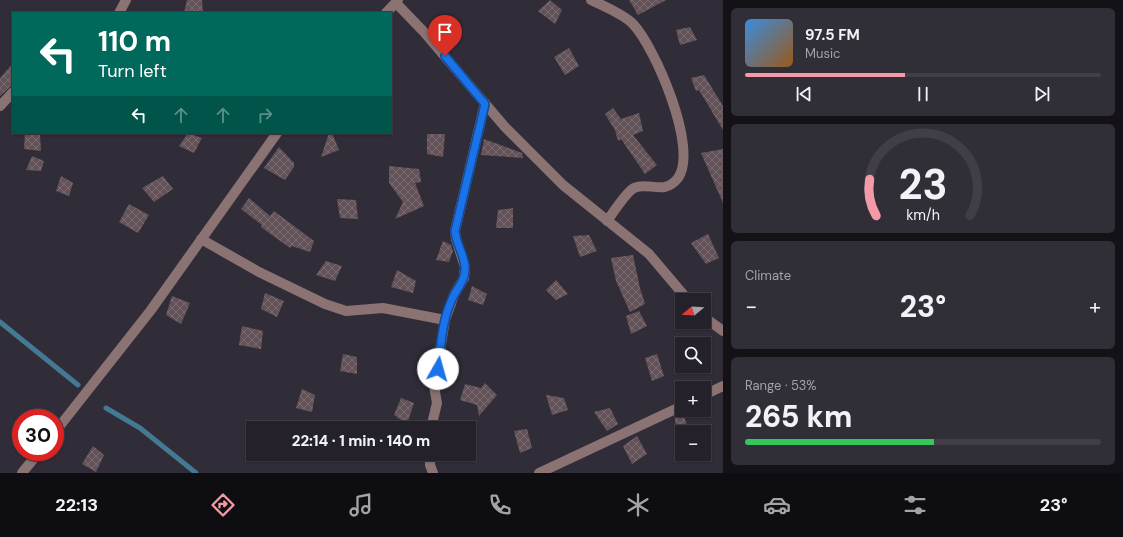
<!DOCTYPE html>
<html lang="en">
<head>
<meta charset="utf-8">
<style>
  :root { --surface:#24212a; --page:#302e36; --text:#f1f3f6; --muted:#a3a3a8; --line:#413e47; --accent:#f49aa6 }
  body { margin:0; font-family:"DM Sans",sans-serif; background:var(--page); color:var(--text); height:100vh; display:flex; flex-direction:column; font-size:15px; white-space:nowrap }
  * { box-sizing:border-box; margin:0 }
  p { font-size:13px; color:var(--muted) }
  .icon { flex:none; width:22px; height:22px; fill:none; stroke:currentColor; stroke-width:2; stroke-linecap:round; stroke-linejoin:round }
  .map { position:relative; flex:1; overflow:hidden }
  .side { display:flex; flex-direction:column; gap:8px; padding:8px; background:#141217; width:400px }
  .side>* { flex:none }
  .top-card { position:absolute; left:12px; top:12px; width:380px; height:122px; border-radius:0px; box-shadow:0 1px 3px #0004,0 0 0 1px var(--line); background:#00695c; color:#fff; overflow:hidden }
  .needle { width:26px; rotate:252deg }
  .buttons { position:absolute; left:675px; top:293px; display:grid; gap:8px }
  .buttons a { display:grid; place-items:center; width:36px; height:36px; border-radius:0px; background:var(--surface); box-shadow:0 1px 3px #0004,0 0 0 1px var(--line); font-size:20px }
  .speed { position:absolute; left:12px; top:409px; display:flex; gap:8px; font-size:20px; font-weight:700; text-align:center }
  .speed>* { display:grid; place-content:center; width:52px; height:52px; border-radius:50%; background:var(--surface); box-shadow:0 1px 3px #0004,0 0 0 1px var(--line); line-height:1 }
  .speed .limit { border:6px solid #d22; background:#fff; color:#111 }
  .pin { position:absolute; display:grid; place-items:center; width:34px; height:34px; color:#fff; margin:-41px -17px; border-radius:50% 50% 50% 0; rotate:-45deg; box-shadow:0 0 4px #0007 }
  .pin .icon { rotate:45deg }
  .me { position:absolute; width:44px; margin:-22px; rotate:7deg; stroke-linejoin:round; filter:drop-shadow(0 0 3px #0008) }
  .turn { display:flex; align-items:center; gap:14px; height:84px; padding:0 20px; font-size:18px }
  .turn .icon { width:52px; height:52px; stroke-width:2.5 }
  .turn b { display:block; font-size:28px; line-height:34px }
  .lanes { display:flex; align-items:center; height:38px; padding:0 20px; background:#0003; justify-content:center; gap:20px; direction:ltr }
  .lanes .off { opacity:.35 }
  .big { font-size:30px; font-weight:800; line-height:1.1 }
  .side .tile { flex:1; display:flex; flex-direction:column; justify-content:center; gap:6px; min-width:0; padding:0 14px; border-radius:6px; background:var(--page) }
  .side .dial { align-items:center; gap:0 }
  .dial svg { height:104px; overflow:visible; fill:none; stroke:var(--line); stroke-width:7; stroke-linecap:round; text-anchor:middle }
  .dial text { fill:var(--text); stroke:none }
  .song { display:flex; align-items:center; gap:12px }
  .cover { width:48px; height:48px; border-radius:6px; background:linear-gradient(135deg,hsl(210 70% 55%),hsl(30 70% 35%)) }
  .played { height:4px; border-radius:2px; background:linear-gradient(90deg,var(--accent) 45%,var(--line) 45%) }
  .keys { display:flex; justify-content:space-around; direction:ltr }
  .heat { display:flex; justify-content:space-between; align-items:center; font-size:22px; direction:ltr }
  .charge { height:6px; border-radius:3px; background:linear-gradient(90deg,#34c759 53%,var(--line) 0) }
  .trip { position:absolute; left:246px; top:421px; width:230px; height:40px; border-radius:0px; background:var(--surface); box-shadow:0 1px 3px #0004,0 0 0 1px var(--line); font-weight:800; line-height:40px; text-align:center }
  .tab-bar { display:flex; height:64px; justify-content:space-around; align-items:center; background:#0e0d11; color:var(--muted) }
  .tab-bar .icon { width:28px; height:28px }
  .tab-bar .current { color:var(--accent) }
  .tab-bar b { font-size:18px; color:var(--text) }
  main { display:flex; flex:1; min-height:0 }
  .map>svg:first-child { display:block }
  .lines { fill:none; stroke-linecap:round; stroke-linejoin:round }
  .stream { stroke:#447993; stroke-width:5 }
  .building { fill:url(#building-cross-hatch) }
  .minor { stroke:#8b7273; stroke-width:10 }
  .route-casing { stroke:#114b97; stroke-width:10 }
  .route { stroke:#1a73e8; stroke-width:7 }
</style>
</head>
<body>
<main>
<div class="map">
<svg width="723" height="473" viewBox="0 0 723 473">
  <defs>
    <pattern id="building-cross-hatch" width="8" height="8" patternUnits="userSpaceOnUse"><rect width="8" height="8" fill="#635358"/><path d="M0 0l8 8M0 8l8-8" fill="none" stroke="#796b70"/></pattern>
  </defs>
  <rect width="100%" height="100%" fill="#302c38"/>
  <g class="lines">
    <path class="stream" d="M0 322 78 385
      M106 408 140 428 196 473"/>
  </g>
  <path class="building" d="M187 0H202L203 13H184Z
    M550 0 562 10 555 24 538 11Z
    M629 0H666L638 15Z
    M690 27 697 40 680 45 676 30Z
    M569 48 579 66 565 75 554 57Z
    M13 63V84L0 96V78Z
    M704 75 723 106V130L699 90 696 91 691 78Z
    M613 108 621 119 639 113 643 131 633 135 657 165 645 174 621 139 618 141 615 130 605 114Z
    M25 133H38L40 135 41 151 24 149Z
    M188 133 202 138 194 153 179 146Z
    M329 133H332L339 150 321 157Z
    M427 134H445L443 157 427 154Z
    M484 139 522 153 523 158 481 155Z
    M279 147 294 163V167L285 180 264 168Z
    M723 149V203L701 153Z
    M32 156 44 161 41 171 26 170Z
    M389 166 419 169 421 182 415 183 424 206 395 219 403 202 389 183Z
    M61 176 73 183 69 196 56 191Z
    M163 176 173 189 154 202 142 188Z
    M249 198 270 216 274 211 314 241 310 252 292 246 290 248 261 227 262 225 241 209Z
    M337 199 356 200 358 219 340 218Z
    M129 204 149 215 138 233 119 222Z
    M513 208V228H496L498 210Z
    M708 234 719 258 706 264 691 243Z
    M589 235 597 251 580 257 573 236Z
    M443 241 451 245 453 251 449 262 436 260Z
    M633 255 640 288 645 304 630 312 616 281 611 258Z
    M326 261 342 266 335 281 316 275Z
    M397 270 416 281 413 293 391 287Z
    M556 280 568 294 556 300 546 290Z
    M472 286 487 294 483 305 468 300Z
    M265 293 284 301 277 317 261 309Z
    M172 296 190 303 181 324 166 315Z
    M639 311 647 326 631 334 626 316Z
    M242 326 263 331 261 349 239 345Z
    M343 354 357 357V374L340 371Z
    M657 354 664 376 652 381 645 358Z
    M485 383 497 395 479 416 477 405 460 400 465 384 481 388Z
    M302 389 315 395 312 412 296 408Z
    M546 395 564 398 568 410 552 415Z
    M401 398 414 403 407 424 394 415Z
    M610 408 618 424 607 431 594 412Z
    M683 413 689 432H682V436L676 438 675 417Z
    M527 429 532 448 520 453 514 431Z
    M637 436 647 454 632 464 623 446Z
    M93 446 104 455 96 472 82 464Z"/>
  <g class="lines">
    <path class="minor" d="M591 0C602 5 625 15 633 24 655 47 699 149 678 178 664 196 649 181 634 188 626 192 613 213 607 221
      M396 3 424 32 505 127 563 185 649 254 688 300
      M119 13 126 0
      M386 13 398 0
      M0 106 13 92
      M201 239 259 272 325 304 346 311 383 308 445 320
      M704 317 723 331
      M704 395 723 386
      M431 428 437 403 434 386 445 320 454 295 464 278 465 267 456 239 455 231 485 103
      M55 432 151 310 277 133
      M430 454V465L433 473
      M22 473 39 452
      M539 473 682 406"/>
  </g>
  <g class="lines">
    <defs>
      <path id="route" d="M438 369C441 344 442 318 454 295 459 286 466 278 465 267 464 254 456 244 455 231L485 104 445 56"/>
    </defs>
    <use href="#route" class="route-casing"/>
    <use href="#route" class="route"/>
  </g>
</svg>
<div class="buttons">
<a><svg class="needle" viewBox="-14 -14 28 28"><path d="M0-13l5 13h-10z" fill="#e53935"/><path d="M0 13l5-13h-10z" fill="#a3a3a8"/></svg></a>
<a><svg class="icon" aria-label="search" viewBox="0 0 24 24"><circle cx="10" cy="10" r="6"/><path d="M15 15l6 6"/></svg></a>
<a>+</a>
<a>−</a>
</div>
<div class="speed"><div class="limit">30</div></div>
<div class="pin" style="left:445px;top:56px;background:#d93025"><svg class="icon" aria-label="arrive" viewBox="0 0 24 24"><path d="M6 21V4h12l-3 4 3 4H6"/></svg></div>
<svg class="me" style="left:438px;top:369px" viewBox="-20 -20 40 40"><circle r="19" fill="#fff"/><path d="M0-13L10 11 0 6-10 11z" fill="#1a73e8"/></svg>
<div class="trip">22:14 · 1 min · 140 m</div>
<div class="top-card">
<div class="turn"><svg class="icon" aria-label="left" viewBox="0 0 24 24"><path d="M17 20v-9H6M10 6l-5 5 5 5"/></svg><div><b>110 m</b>Turn left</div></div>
<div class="lanes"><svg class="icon" aria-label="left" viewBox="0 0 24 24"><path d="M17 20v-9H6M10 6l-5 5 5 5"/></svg><svg class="icon off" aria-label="ahead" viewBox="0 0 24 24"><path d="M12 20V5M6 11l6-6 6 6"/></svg><svg class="icon off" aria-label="ahead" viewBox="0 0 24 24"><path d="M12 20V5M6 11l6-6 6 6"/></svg><svg class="icon off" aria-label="right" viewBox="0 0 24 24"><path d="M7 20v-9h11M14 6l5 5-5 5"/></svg></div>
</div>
</div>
<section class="side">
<div class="tile">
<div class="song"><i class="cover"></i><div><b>97.5 FM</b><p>Music</p></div></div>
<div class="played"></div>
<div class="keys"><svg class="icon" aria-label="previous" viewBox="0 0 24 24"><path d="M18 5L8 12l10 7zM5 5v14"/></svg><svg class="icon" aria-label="pause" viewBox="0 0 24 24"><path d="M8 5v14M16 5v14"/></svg><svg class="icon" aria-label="next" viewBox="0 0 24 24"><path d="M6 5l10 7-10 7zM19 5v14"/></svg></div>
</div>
<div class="tile dial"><svg viewBox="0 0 100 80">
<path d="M14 69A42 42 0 1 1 86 69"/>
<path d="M14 69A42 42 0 0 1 9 41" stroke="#f49aa6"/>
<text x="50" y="56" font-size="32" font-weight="700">23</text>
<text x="50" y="72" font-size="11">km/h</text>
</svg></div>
<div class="tile"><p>Climate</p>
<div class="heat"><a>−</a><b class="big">23°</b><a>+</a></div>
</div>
<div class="tile"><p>Range · 53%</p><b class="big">265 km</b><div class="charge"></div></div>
</section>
</main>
<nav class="tab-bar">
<b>22:13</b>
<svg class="icon current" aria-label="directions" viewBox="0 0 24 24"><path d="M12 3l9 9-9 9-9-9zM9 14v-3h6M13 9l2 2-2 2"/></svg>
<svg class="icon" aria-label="music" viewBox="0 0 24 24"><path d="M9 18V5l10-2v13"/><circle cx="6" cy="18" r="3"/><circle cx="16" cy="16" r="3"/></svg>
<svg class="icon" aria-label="phone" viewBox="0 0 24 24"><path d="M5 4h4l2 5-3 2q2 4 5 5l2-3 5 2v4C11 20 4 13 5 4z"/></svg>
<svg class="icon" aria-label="climate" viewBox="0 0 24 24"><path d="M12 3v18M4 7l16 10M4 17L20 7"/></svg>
<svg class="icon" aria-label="car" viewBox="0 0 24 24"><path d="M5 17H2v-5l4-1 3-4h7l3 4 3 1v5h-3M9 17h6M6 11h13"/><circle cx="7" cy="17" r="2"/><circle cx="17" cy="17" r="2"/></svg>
<svg class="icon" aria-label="filters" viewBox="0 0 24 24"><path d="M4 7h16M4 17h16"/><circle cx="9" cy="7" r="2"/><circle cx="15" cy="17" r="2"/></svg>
<b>23°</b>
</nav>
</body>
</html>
